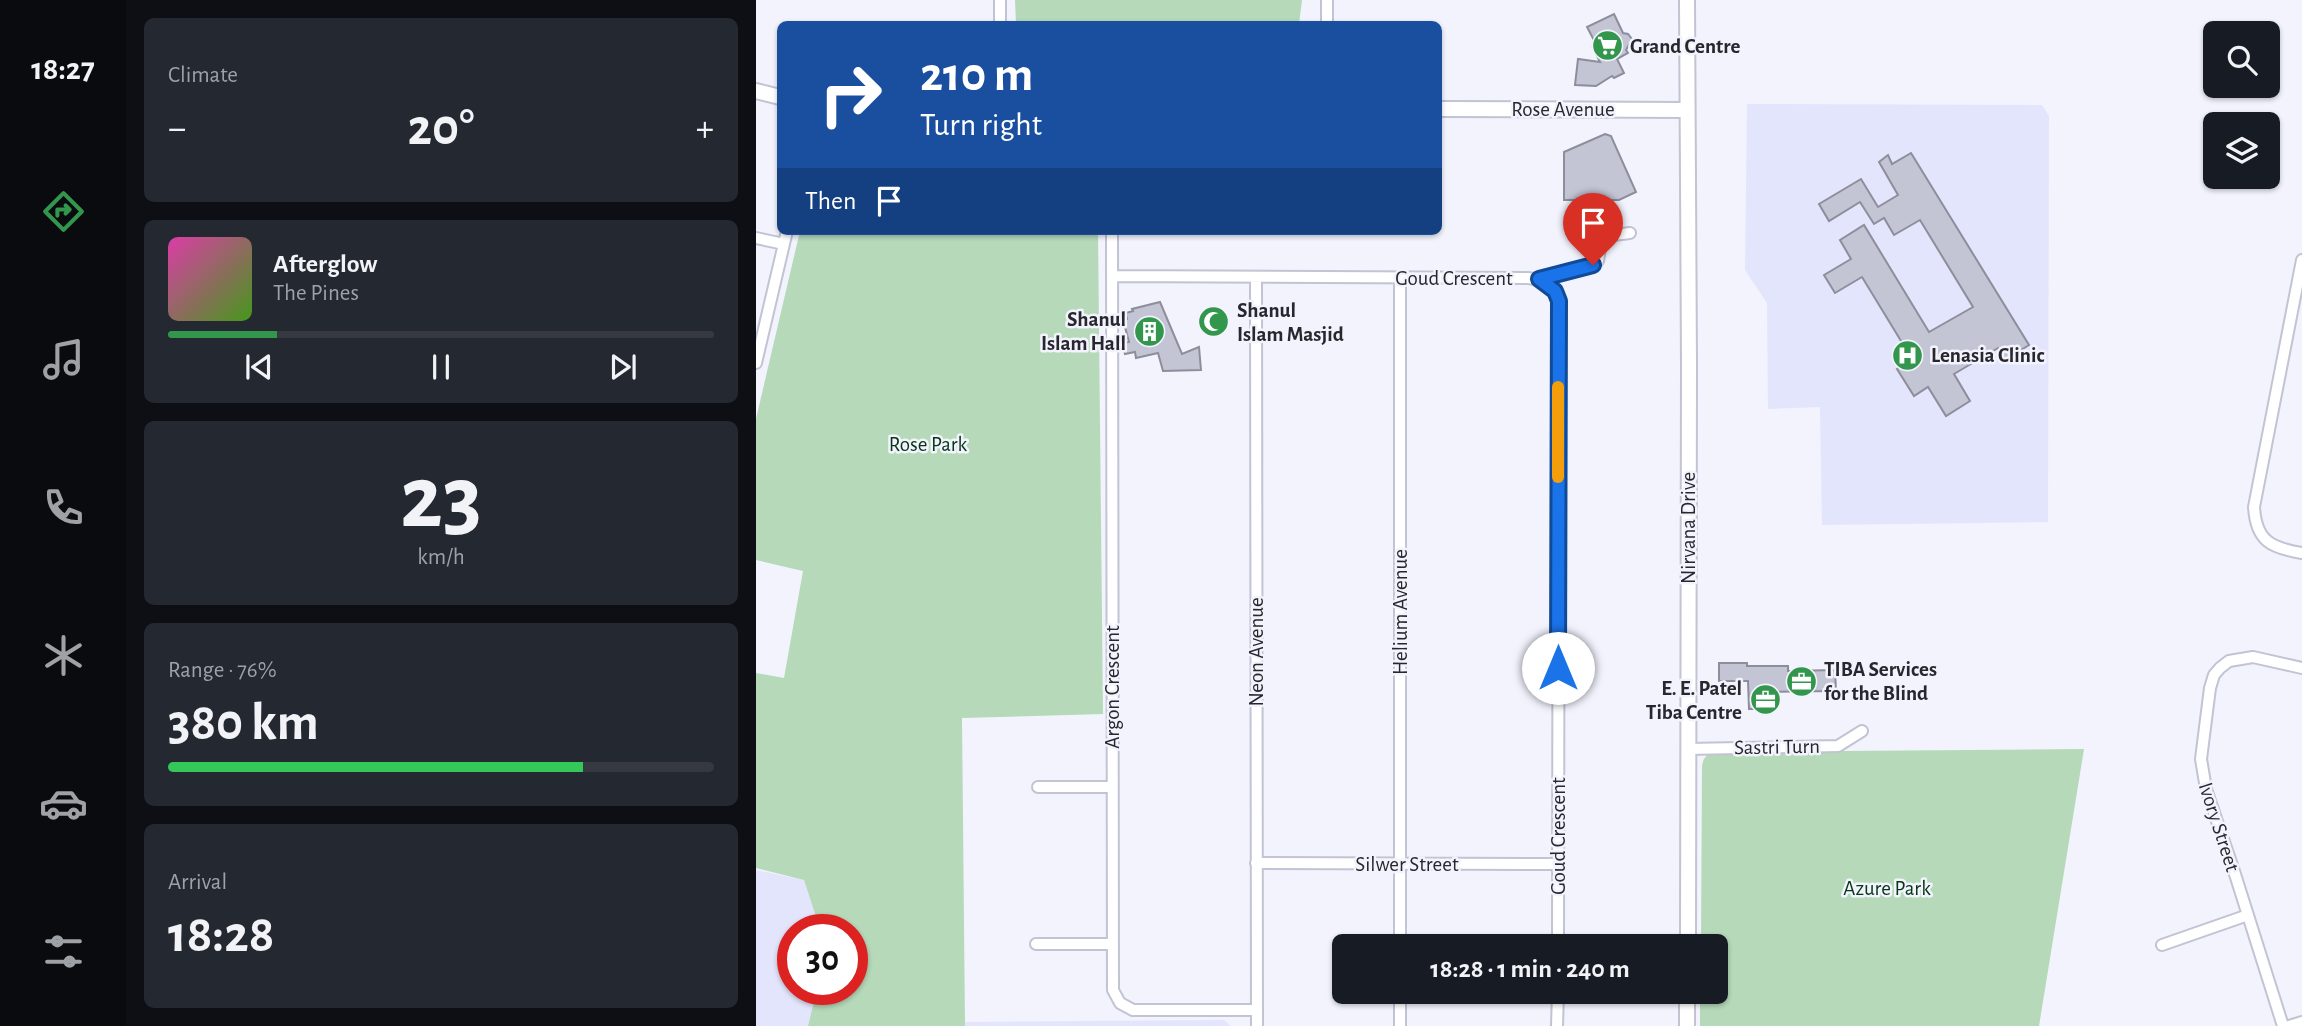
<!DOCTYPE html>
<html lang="en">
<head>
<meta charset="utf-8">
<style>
  :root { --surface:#171b24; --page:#242831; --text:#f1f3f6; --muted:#9ea1a6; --line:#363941; --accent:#32964c }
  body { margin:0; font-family:"Alegreya Sans",sans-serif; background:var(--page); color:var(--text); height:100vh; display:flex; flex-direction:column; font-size:26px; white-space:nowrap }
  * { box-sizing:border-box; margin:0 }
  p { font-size:23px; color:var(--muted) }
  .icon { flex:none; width:38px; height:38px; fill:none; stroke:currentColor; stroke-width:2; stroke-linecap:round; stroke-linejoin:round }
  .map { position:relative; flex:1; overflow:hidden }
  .side { display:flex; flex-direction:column; gap:18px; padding:18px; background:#0d0f14; width:630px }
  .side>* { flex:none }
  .hud { position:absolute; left:21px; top:21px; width:665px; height:214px; border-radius:10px; box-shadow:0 2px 5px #0004; background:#1a4fa0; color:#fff; overflow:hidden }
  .fabs { position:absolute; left:1447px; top:21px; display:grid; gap:14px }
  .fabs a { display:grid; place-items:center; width:77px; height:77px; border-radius:10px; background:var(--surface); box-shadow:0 2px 5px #0004; font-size:35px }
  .speed { position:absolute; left:21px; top:914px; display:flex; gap:14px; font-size:35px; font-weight:700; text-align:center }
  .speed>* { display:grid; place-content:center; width:91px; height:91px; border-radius:50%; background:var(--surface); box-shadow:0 2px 5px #0004; line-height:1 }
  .speed .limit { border:10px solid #d22; background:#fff; color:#111 }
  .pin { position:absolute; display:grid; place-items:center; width:60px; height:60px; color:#fff; margin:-72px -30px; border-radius:50% 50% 50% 0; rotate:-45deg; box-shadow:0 0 7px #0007 }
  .pin .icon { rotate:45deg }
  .me { position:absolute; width:77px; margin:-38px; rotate:0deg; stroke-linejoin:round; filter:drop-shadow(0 0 5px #0008) }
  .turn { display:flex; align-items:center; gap:24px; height:147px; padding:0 28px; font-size:32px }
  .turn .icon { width:91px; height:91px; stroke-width:2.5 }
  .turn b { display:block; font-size:49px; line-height:60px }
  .then { display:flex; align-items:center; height:66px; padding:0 28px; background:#0003; gap:14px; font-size:26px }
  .big { font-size:52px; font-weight:600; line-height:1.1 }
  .side .tile { flex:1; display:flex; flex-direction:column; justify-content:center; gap:10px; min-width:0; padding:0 24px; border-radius:10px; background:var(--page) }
  .side .dial { align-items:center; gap:0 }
  .dial b { font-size:91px; line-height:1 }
  .song { display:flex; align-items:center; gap:21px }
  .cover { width:84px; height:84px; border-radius:10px; background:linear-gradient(135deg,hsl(320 70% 55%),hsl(100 70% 35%)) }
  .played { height:7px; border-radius:4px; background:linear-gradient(90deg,var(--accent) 20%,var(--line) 20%) }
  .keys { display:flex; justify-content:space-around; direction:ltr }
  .heat { display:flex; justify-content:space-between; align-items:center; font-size:38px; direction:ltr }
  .charge { height:10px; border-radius:5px; background:linear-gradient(90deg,#34c759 76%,var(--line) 0) }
  .trip { position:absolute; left:576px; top:934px; width:396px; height:70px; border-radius:10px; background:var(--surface); box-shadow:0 2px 5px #0004; font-weight:600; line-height:70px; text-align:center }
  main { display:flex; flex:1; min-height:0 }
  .tabs { display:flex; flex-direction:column; width:126px; justify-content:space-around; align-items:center; background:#090b0e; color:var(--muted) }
  .tabs .icon { width:49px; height:49px }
  .tabs .current { color:var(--accent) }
  .tabs b { font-size:32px; color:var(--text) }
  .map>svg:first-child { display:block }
  .built { fill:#e3e5fc }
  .green { fill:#b5d9b9 }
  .building { fill:#c3c4d4; stroke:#8d8e9c; stroke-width:2 }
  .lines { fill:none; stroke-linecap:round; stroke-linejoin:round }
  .street-casing { stroke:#c2c3d3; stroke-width:14 }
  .secondary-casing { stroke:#c2c3d3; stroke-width:18 }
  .street { stroke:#fff; stroke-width:10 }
  .secondary { stroke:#fff; stroke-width:14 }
  .route-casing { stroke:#114b97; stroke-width:18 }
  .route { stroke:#1a73e8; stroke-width:12 }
  .slow { stroke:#f59e0b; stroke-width:12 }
  .labels { text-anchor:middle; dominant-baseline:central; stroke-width:5; stroke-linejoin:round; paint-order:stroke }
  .poi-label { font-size:21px; font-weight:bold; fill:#27272d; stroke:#f2f3fd; text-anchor:start }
  .street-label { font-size:21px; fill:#27272d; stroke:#f2f3fd }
  .park-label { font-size:21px; fill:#053714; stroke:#f2f3fd }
</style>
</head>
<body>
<main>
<nav class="tabs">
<b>18:27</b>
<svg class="icon current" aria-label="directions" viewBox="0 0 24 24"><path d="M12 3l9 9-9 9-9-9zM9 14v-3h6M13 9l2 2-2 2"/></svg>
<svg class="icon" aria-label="music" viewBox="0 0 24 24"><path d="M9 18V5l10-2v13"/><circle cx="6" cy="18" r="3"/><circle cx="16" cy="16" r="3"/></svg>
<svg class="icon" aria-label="phone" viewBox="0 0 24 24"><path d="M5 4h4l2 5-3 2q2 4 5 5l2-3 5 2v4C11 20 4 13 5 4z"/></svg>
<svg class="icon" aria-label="climate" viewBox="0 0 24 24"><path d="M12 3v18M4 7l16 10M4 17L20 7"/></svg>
<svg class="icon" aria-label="car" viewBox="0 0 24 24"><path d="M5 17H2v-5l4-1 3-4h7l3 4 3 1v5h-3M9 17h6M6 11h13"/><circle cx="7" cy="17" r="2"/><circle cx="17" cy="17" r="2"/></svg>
<svg class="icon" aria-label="filters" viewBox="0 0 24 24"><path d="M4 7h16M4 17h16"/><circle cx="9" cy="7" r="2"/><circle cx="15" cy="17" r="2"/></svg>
</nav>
<section class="side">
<div class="tile"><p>Climate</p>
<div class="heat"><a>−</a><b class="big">20°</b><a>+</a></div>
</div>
<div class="tile">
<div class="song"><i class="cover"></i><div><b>Afterglow</b><p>The Pines</p></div></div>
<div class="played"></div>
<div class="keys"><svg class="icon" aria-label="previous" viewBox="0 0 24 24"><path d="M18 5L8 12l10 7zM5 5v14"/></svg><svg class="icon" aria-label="pause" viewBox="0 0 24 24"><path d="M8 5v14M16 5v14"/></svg><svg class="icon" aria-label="next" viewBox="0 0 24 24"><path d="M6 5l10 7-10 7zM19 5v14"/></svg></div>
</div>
<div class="tile dial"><b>23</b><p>km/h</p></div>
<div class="tile"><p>Range · 76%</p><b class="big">380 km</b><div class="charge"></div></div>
<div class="tile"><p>Arrival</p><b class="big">18:28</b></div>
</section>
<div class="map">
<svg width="1546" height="1026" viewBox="0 0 1546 1026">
  <rect width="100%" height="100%" fill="#f2f3fd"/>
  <path class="built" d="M991 104 1286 105 1293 116 1292 522 1066 525 1064 407 1012 409 1011 303 989 270Z
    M0 870 48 880 64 929H37V989H61L52 1026H0Z
    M468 1020 475 1026H209V1022Z"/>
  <path class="green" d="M259 0H546L543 24H260Z
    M44 231H342L347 714 206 718 209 1026H52L61 989H96V929H64L48 880 0 868V673L28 678 47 571 0 560V419Z
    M1328 749 1283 1026H944V992H959V947H945L946 767C947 758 950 754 959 752Z"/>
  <path class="building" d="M858 14 867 33 872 34 876 39 870 50 872 53 861 59 868 73 858 78 856 76 840 86 819 85 822 59 844 62 837 48 841 46 831 27Z
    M849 134 855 136 880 192 863 200H808V152Z
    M1155 153 1273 345 1249 360 1242 348 1198 374 1214 401 1190 416 1172 387 1158 396 1141 369 1156 359 1106 277 1079 293 1068 275 1095 259 1084 240 1108 225 1173 332 1217 307 1164 220 1138 235 1128 218 1118 224 1104 202 1073 221 1063 204 1105 179 1122 207 1142 195 1123 162 1132 155 1136 164Z
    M404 302 426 354 443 347 445 370 407 371 402 353 380 358 379 352 369 354 366 343 373 342 367 320 371 319 370 313 377 311 376 309Z
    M963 663H991V666H1032V671L1079 670 1080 691 1009 692 1010 709H993L992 681H963Z"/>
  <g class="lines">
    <defs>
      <path id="street" d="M244 0V24
        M571 24V0
        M356 231 357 990 364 1003 377 1010H501
        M0 238 28 244
        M1546 260 1498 507C1500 541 1515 548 1546 553
        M356 276 772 278C788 280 797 286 803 301L802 947
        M500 277 501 1026
        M644 278V947
        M783 279 837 265 842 261 845 242 849 236 874 233
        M0 363 31 231
        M931 749 1082 746 1106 731
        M282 787H356
        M500 863 802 864
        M280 944H355
        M1406 945 1492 915
        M644 992V1026
        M801 1026 802 992
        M1527 1026 1478 871 1450 789 1445 759 1454 688 1458 675 1464 668 1473 661 1497 657 1546 668
        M1533 1026 1546 1022"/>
      <path id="secondary" d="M931 0 933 364 932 947
        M0 91 24 97
        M682 109 931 110
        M931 1026V992"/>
    </defs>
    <use href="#street" class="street-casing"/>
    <use href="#secondary" class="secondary-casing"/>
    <use href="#street" class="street"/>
    <use href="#secondary" class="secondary"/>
  </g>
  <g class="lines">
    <defs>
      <path id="route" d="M802 668 803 301 799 291 783 279 837 265"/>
    </defs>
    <use href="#route" class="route-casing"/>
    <use href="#route" class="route"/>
    <path class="slow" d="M802 477V387"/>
  </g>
  <defs>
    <symbol id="supermarket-disc" viewBox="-11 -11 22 22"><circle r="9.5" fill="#32964c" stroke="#f2f3fd"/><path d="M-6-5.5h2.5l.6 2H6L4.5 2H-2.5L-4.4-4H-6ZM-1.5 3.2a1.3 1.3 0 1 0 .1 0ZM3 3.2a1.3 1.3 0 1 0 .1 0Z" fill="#fff"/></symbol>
    <symbol id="mosque-disc" viewBox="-11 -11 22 22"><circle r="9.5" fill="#32964c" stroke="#f2f3fd"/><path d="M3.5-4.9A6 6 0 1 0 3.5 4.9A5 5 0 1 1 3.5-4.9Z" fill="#fff"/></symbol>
    <symbol id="building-disc" viewBox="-11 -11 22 22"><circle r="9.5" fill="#32964c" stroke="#f2f3fd"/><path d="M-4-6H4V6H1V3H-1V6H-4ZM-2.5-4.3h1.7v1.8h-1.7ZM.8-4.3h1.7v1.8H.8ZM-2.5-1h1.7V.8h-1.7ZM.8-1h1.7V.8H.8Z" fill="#fff"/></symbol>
    <symbol id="hospital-disc" viewBox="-11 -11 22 22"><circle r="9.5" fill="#32964c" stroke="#f2f3fd"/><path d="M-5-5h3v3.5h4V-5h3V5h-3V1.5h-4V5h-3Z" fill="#fff"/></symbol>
    <symbol id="office-disc" viewBox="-11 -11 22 22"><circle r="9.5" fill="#32964c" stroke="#f2f3fd"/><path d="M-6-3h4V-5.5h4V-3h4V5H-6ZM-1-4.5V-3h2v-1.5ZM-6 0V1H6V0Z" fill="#fff"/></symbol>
  </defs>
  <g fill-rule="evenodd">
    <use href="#supermarket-disc" x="834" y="28" width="35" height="35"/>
    <use href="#mosque-disc" x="440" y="304" width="35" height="35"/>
    <use href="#building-disc" x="376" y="314" width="35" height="35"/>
    <use href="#hospital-disc" x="1134" y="338" width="35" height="35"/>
    <use href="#office-disc" x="1028" y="664" width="35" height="35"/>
    <use href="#office-disc" x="992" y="682" width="35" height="35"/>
  </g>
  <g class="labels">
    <g class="poi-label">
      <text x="874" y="46">Grand Centre</text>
      <text x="481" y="310">Shanul<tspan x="481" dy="24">Islam Masjid</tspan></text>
      <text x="370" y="319" text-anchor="end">Shanul<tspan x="370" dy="24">Islam Hall</tspan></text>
      <text x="1175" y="355">Lenasia Clinic</text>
      <text x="1068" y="669">TIBA Services<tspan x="1068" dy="24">for the Blind</tspan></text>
      <text x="986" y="688" text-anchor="end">E. E. Patel<tspan x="986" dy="24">Tiba Centre</tspan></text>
    </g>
    <g class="street-label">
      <text x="807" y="109">Rose Avenue</text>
      <text x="698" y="278">Goud Crescent</text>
      <text transform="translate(932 528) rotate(-90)">Nirvana Drive</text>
      <text transform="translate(644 612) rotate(-90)">Helium Avenue</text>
      <text transform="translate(500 652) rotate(-90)">Neon Avenue</text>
      <text transform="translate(356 687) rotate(-90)">Argon Crescent</text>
      <text transform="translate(1021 747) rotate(-1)">Sastri Turn</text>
      <text transform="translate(1463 827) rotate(72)">Ivory Street</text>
      <text transform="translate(802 836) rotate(-90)">Goud Crescent</text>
      <text x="651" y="864">Silwer Street</text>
    </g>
    <g class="park-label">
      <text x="172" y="444">Rose Park</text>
      <text x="1131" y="888">Azure Park</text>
    </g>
  </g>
</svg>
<div class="fabs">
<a><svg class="icon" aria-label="search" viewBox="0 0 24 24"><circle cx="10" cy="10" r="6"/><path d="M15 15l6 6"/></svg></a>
<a><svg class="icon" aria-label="layers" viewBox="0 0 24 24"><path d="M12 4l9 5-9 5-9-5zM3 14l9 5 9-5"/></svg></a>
</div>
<div class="speed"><div class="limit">30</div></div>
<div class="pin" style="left:837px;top:265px;background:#d93025"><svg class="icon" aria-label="arrive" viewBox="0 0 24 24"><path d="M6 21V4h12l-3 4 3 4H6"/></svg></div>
<svg class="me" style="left:802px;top:668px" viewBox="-20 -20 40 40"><circle r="19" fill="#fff"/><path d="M0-13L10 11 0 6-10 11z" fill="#1a73e8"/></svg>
<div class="trip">18:28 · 1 min · 240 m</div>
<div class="hud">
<div class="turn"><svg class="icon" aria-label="right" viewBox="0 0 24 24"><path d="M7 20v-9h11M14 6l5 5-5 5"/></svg><div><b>210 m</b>Turn right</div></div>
<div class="then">Then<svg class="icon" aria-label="arrive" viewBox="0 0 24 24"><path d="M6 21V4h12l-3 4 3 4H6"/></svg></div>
</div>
</div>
</main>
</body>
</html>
